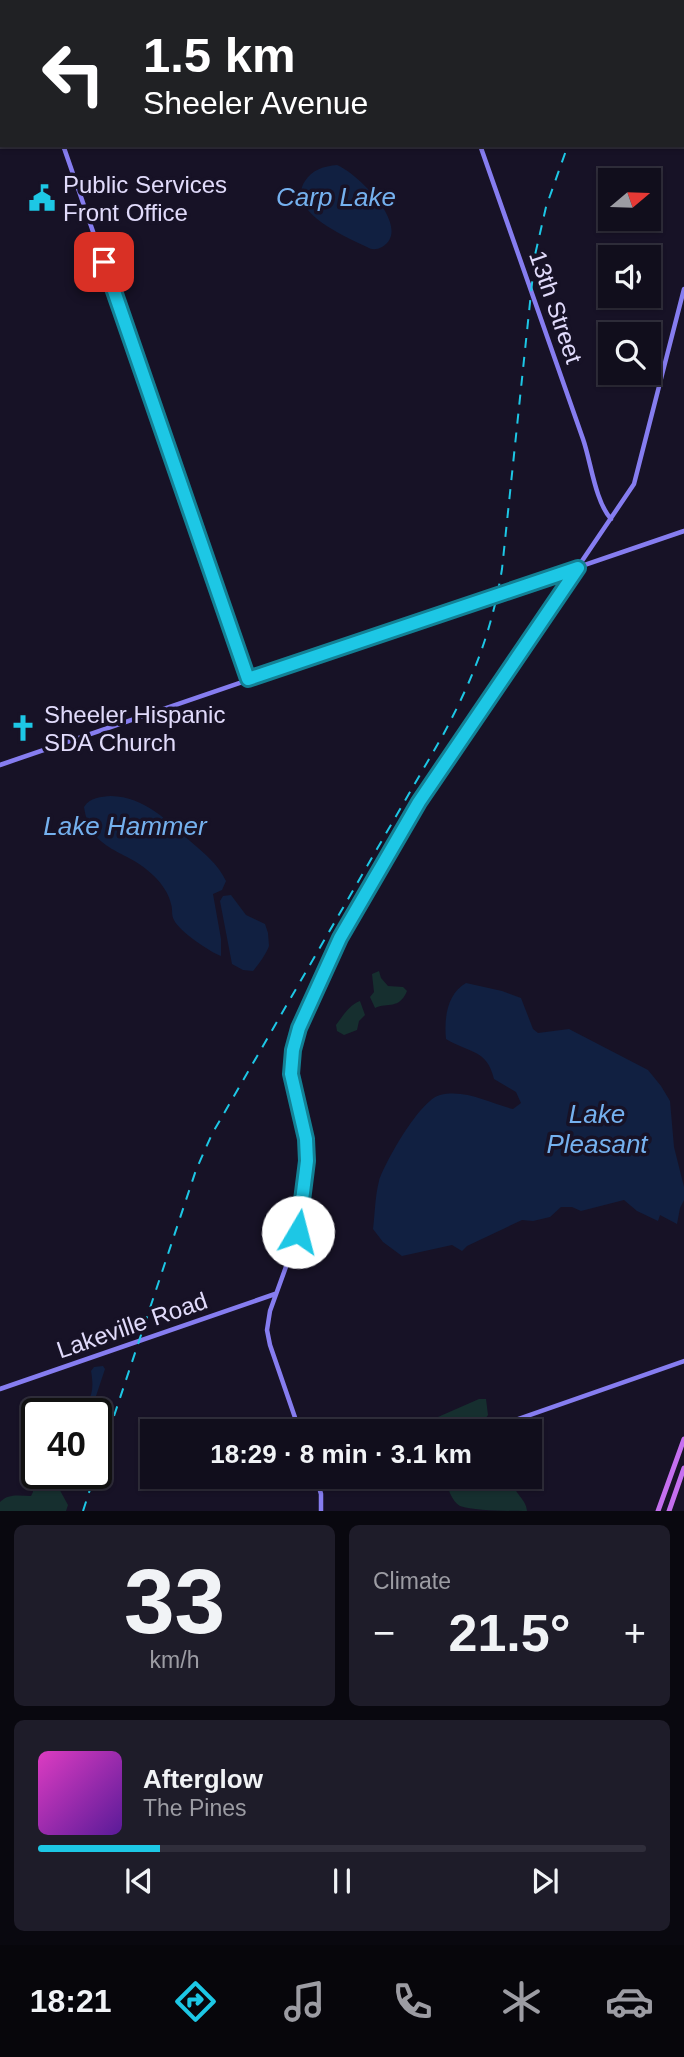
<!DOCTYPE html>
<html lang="en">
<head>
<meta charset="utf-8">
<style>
  :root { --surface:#110e1c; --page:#1e1c29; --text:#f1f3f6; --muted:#9c9ca3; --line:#302e3b; --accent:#1dc7e5 }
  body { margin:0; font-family:Arial,sans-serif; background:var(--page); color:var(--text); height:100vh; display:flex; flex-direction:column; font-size:26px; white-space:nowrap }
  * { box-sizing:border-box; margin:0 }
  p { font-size:23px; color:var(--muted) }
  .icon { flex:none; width:38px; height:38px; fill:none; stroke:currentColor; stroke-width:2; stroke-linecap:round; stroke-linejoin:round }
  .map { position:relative; height:1511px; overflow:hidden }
  .drawer { display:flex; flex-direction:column; gap:14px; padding:14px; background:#09080f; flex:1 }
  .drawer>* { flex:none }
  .hud { position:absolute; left:0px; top:0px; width:684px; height:147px; box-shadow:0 2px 5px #0004,0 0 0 2px var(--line); background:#202124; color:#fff; overflow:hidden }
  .needle { width:46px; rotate:71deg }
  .fabs { position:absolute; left:598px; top:168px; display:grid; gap:14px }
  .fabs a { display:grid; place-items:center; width:63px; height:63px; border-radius:0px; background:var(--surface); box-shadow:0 2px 5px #0004,0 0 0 2px var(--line); font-size:35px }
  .speed { position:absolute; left:21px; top:1398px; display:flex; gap:14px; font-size:35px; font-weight:700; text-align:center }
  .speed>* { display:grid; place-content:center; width:91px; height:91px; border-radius:50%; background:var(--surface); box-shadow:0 2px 5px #0004,0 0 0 2px var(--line); line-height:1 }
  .speed .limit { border:4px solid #111; border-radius:10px; background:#fff; color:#111 }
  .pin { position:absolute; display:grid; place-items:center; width:60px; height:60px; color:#fff; margin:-30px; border-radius:14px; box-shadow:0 4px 10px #0006 }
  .me { position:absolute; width:77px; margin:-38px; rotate:8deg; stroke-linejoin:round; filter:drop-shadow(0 0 5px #0008) }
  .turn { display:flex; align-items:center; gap:24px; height:147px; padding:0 28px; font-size:32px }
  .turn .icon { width:91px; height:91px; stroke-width:2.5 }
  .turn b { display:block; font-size:49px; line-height:60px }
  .big { font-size:52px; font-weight:600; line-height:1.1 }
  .drawer .card { flex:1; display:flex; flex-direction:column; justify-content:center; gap:10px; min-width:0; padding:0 24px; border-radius:10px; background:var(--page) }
  .drawer .dial { align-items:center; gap:0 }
  .dial b { font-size:91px; line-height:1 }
  .song { display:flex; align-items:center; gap:21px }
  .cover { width:84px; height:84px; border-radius:10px; background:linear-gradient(135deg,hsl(310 70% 55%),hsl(270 70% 35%)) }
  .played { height:7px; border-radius:4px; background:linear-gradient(90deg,var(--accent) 20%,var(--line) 20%) }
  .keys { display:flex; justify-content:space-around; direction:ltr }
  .heat { display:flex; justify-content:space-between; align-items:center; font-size:38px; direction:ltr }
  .drawer .tiles { flex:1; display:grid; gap:14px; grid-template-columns:1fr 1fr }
  .card:last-child { grid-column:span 2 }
  .trip { position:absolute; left:140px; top:1419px; width:402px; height:70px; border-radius:0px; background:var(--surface); box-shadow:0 2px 5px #0004,0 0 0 2px var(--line); font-weight:600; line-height:70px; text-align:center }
  .menu { display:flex; height:112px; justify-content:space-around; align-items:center; background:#07060b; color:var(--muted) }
  .menu .icon { width:49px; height:49px }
  .menu .on { color:var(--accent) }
  .menu b { font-size:32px; color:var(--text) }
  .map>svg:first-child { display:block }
  .green { fill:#162f2f }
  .water { fill:#112041 }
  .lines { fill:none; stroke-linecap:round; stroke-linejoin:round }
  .secondary { stroke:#867df0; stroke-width:4.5 }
  .primary { stroke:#c56fef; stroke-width:5 }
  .rail { stroke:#1dc7e5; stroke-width:2; stroke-dasharray:10 9; stroke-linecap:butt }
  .route-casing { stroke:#138195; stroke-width:18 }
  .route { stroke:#1dc7e5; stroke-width:12 }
  .labels { text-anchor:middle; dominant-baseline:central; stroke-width:7; stroke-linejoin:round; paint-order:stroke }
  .poi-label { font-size:24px; fill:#e1dbfb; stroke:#171226; text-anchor:start }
  .street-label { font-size:24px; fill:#e1dbfb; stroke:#171226 }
  .water-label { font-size:26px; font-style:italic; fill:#75b1ef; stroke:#171226 }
</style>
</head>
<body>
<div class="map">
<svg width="684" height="1511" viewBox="0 0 684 1511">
  <rect width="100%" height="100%" fill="#171226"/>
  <path class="green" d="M379 971 381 978 388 986 403 987 407 991C399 1010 388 1002 375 1008L370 997 374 992 372 974Z
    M360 1001 365 1015 359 1021 357 1030 344 1035 337 1031 336 1025C343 1016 349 1005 360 1001Z
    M479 1399H486L488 1415C477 1431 456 1432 438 1431V1428L431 1431H415L422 1424Z
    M37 1468V1474H51L68 1505 66 1511H0V1502C9 1493 19 1496 31 1496L33 1492 28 1470Z
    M434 1477H511C513 1494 526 1498 527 1511 510 1511 474 1511 460 1506 452 1501 449 1491 446 1482Z"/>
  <path class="water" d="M337 165C357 173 414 228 382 247 376 250 372 250 367 247 346 237 285 211 305 181 312 170 324 166 337 165Z
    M111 796C145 797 166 820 190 841 204 853 218 864 226 881L222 890 213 894 221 939V956C210 952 179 931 174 920 171 915 173 909 171 904 169 894 162 884 154 876 127 848 91 854 84 807 90 797 101 797 111 796Z
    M231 895 246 915 265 924 268 933 269 946C266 954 259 964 253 971L243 970 232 964 220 901 223 896Z
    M466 983 502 991 521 998 533 1029 538 1033 569 1029 648 1070 661 1086 670 1101 674 1147 684 1187V1200L680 1208 677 1224 660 1215 658 1221 637 1211 624 1200 581 1211 572 1207H561L550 1217 533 1221 522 1220 467 1246 462 1251 452 1245 402 1256 383 1242 373 1229C375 1214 375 1196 379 1181 385 1162 420 1100 440 1095 466 1089 489 1103 513 1109L521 1103 516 1092 494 1079C487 1049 469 1053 446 1039 444 1018 447 994 466 983Z
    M103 1366 105 1369 90 1414H71C91 1405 95 1393 91 1371L94 1367Z"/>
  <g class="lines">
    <path class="secondary" d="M12 0 13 2
      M428 0 429 2
      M63 145 248 679
      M480 145C515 243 549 341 583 439 591 462 595 501 611 519
      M0 765 684 531
      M0 1389 275 1294
      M300 1432 270 1345 267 1330 270 1311 296 1239 306 1173V1139L292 1079V1055L296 1035 340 938 419 802 634 484 684 289
      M481 1432 684 1361
      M316 1477 321 1494V1511
      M319 1487 348 1477"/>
    <path class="primary" d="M658 1511 684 1439
      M669 1511 684 1468"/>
    <path class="rail" d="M620 2 621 0
      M96 1470 196 1170 212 1134 443 735C473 679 492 631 502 569L535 255 546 207 568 145
      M83 1511 95 1474"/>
  </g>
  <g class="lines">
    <defs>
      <path id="route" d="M104 262 248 679 578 568 419 802 340 938 299 1028 293 1050 291 1074 306 1139 307 1161 298 1232"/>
    </defs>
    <use href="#route" class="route-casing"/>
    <use href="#route" class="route"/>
  </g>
  <defs>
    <symbol id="civic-bare" viewBox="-9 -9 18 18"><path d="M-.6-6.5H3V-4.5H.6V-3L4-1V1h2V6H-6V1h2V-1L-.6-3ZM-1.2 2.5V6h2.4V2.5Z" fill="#1dc7e5" stroke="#171226" stroke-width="2.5" paint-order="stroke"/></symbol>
    <symbol id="church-bare" viewBox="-9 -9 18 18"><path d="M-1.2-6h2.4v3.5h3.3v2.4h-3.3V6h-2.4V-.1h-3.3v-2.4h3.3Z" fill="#1dc7e5" stroke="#171226" stroke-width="2.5" paint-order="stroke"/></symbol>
  </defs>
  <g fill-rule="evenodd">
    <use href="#civic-bare" x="23" y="179" width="38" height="38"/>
    <use href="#church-bare" x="4" y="709" width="38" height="38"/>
  </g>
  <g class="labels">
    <g class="poi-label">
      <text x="63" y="184">Public Services<tspan x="63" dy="28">Front Office</tspan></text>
      <text x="44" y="714">Sheeler Hispanic<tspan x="44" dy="28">SDA Church</tspan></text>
    </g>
    <g class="street-label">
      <text transform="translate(556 307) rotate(71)">13th Street</text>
      <text transform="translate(132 1325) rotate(-19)">Lakeville Road</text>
    </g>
    <g class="water-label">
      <text x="336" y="197">Carp Lake</text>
      <text x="125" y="826">Lake Hammer</text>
      <text x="597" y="1114">Lake<tspan x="597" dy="30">Pleasant</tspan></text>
    </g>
  </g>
</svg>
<div class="fabs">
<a><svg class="needle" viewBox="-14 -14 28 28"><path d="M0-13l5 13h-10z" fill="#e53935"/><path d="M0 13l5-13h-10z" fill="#9c9ca3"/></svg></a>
<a><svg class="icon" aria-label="sound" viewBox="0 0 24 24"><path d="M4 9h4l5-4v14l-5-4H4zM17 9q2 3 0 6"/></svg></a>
<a><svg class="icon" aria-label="search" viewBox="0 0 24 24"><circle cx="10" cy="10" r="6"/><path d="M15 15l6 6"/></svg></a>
</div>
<div class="speed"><div class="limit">40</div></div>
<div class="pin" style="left:104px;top:262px;background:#d93025"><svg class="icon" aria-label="arrive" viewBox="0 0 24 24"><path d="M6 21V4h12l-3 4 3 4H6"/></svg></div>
<svg class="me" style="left:298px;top:1232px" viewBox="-20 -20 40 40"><circle r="19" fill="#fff"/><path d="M0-13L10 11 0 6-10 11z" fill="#1dc7e5"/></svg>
<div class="trip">18:29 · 8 min · 3.1 km</div>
<div class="hud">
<div class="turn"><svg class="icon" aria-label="left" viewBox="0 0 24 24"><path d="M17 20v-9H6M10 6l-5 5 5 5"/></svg><div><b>1.5 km</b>Sheeler Avenue</div></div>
</div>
</div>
<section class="drawer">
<div class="tiles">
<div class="card dial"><b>33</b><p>km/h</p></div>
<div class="card"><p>Climate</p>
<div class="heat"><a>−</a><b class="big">21.5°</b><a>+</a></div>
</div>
<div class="card">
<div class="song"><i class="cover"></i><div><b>Afterglow</b><p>The Pines</p></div></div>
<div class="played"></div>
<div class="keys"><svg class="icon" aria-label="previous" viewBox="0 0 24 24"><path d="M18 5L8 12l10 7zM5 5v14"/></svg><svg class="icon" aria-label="pause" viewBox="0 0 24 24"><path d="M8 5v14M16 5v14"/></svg><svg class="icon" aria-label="next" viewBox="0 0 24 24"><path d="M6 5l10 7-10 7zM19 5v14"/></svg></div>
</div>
</div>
</section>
<nav class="menu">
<b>18:21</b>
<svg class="icon on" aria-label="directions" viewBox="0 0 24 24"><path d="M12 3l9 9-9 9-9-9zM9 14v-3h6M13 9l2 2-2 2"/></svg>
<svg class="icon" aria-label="music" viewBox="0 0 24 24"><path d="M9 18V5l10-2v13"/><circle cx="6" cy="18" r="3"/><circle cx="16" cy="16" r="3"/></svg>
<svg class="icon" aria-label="phone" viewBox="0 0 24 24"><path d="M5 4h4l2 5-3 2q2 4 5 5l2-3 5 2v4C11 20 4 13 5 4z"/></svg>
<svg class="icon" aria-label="climate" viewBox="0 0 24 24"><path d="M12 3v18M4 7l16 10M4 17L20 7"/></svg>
<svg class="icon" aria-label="car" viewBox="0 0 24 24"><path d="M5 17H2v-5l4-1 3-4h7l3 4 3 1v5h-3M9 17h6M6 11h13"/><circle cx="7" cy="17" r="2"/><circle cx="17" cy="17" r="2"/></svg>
</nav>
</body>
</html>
